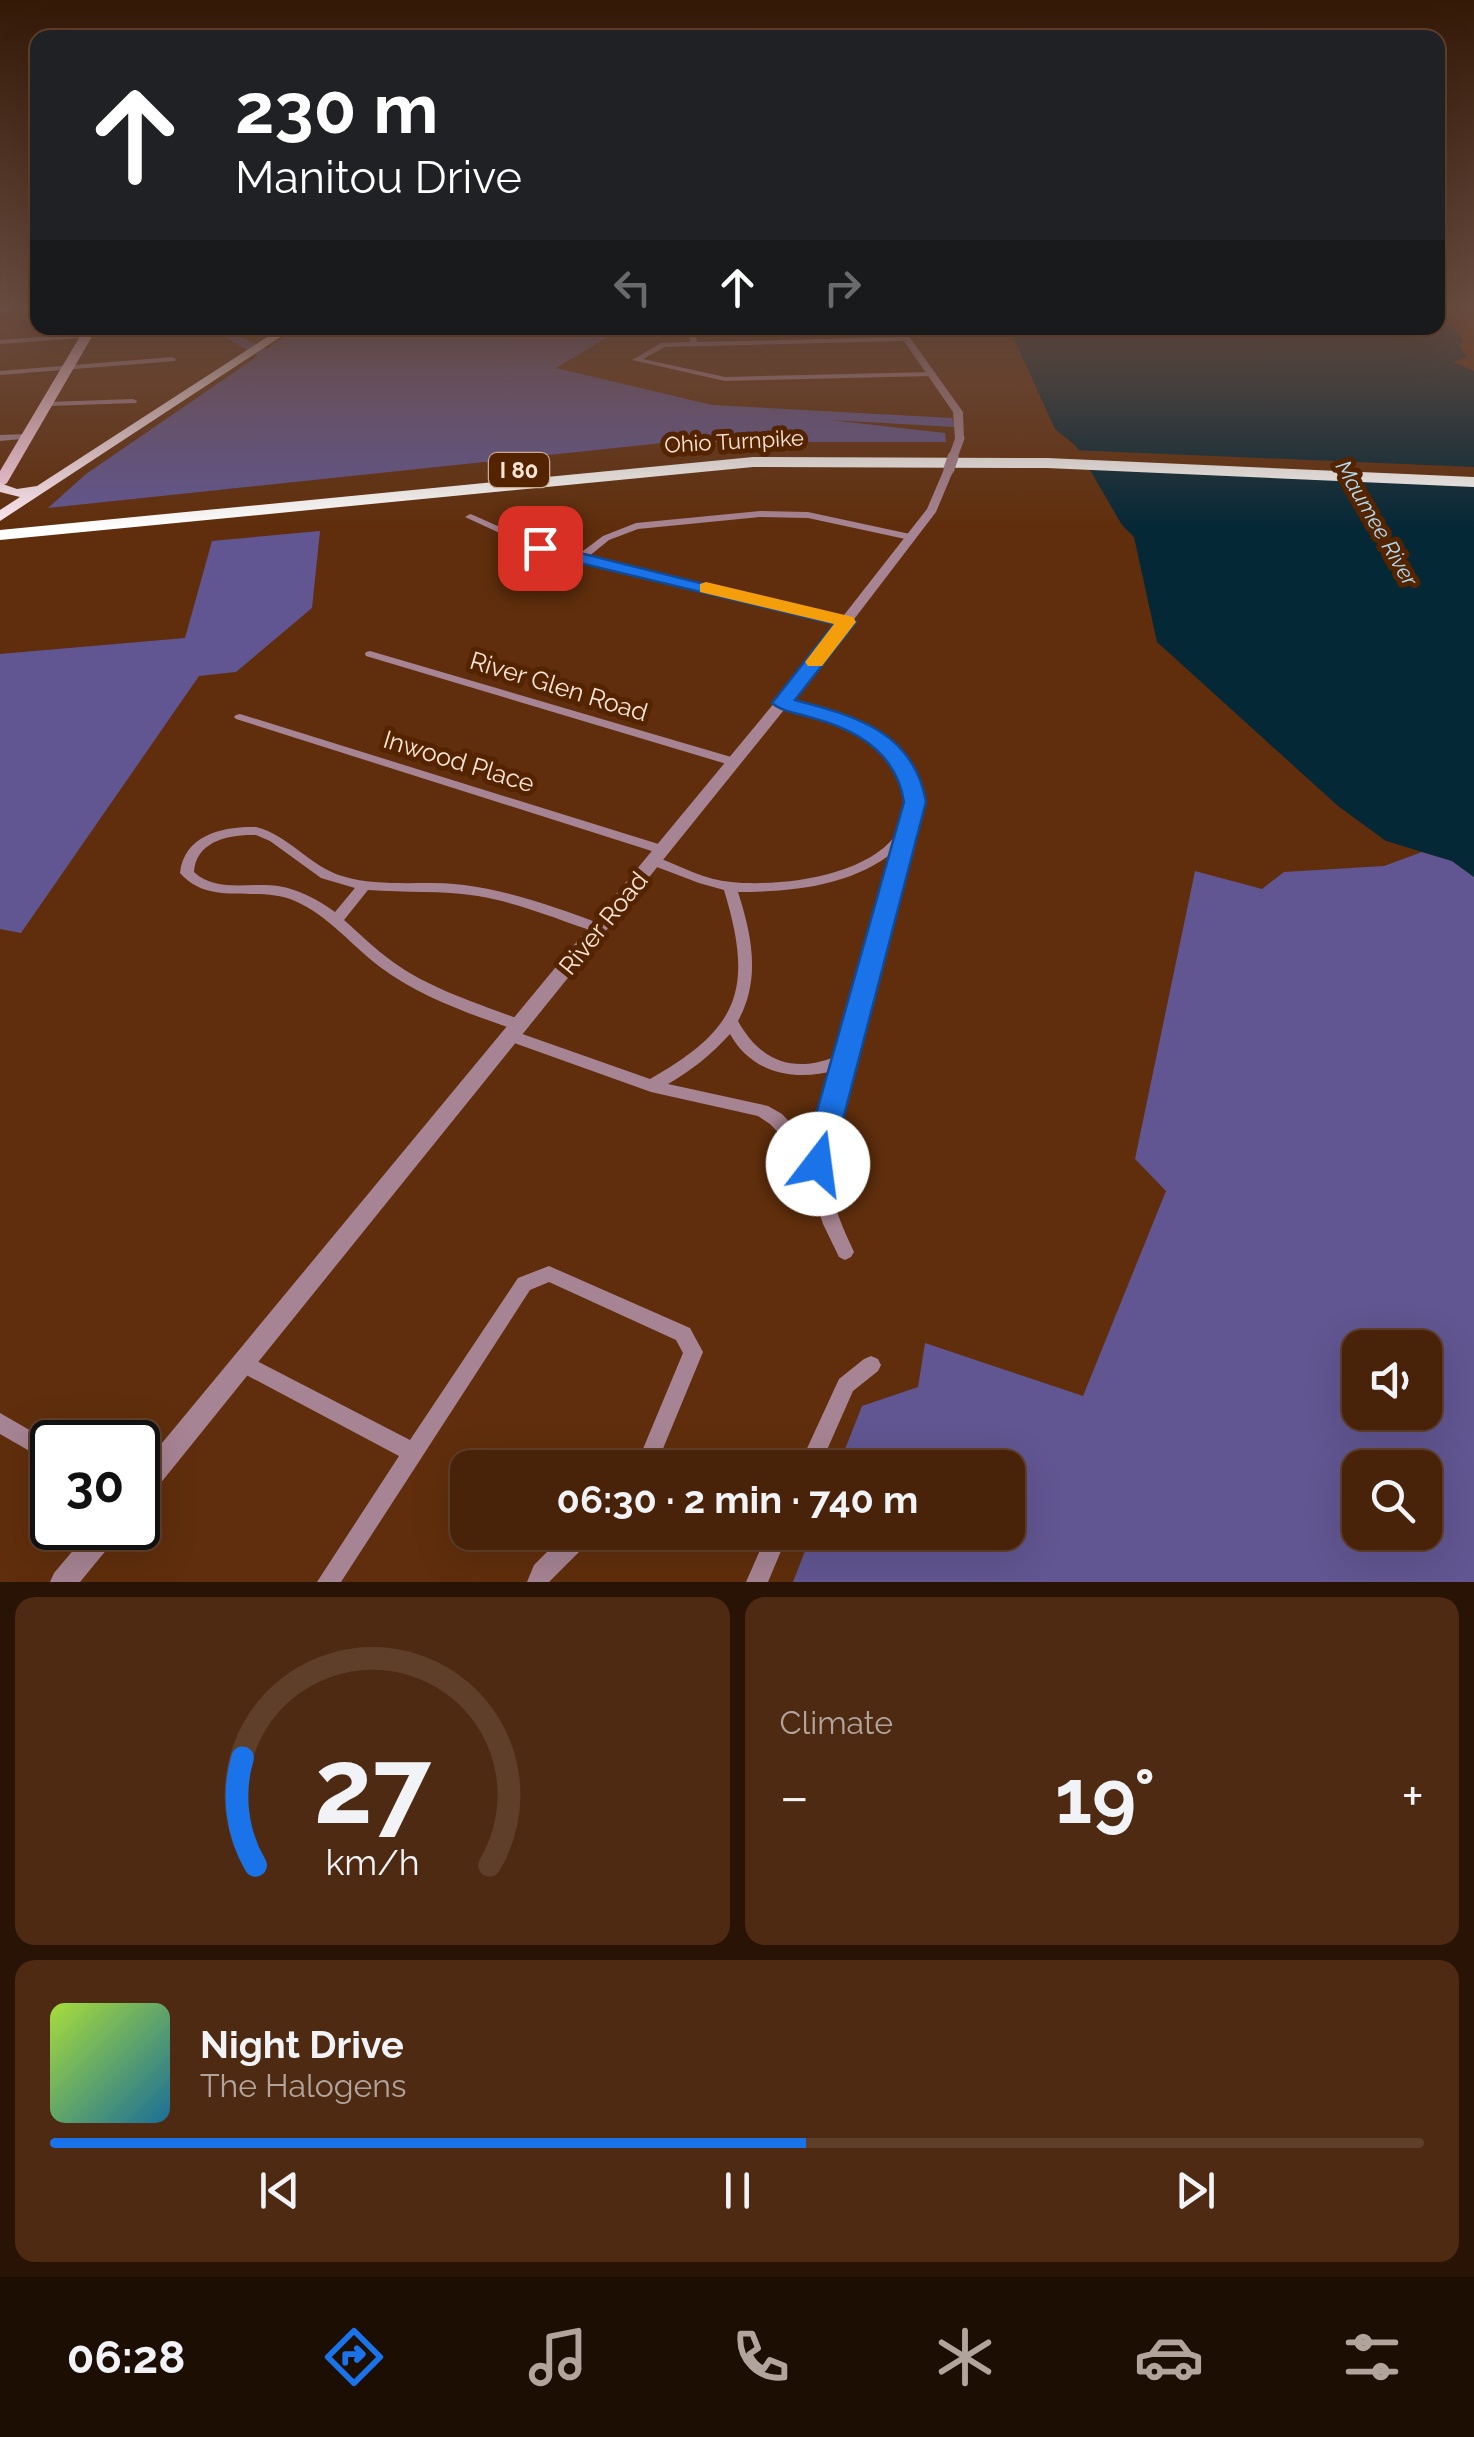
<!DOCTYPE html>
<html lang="en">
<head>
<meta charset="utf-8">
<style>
  :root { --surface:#482209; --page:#4f2a12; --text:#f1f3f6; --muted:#b1a49c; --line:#603f2a; --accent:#1a73e8 }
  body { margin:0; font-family:Raleway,sans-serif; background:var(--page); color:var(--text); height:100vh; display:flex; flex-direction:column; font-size:38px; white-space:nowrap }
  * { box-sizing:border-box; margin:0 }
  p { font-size:32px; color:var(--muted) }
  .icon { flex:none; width:55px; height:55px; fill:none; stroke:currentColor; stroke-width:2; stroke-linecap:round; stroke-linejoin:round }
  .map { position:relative; height:1582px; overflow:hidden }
  .drawer { display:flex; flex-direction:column; gap:15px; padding:15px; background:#281305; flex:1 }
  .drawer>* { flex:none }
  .hud { position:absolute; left:30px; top:30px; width:1415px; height:305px; border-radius:20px; box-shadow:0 10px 40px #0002,0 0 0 2px var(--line); background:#202124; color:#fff; overflow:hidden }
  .controls { position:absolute; left:1342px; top:1330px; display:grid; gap:20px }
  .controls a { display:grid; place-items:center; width:100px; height:100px; border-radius:20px; background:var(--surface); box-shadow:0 10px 40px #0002,0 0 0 2px var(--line); font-size:50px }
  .speed { position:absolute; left:30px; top:1420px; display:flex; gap:20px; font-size:50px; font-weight:700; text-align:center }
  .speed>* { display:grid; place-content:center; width:130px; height:130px; border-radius:50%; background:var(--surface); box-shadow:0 10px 40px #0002,0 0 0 2px var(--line); line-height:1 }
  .speed .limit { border:5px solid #111; border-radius:15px; background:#fff; color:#111 }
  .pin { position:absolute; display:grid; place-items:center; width:85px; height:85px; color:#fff; margin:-42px; border-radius:20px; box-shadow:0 5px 15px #0006 }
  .me { position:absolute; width:110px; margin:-55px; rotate:15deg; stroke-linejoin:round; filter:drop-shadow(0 0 8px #0008) }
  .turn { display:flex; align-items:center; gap:35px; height:210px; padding:0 40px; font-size:45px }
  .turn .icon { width:130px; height:130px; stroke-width:2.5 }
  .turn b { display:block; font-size:70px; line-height:85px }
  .lanes { display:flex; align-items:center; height:95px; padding:0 40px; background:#0003; justify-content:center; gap:50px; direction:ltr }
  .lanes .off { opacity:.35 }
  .big { font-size:75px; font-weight:700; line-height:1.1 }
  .drawer .widget { flex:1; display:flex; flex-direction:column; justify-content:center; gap:15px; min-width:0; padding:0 35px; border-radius:20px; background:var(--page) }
  .drawer .dial { align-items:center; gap:0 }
  .dial svg { height:260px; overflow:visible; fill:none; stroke:var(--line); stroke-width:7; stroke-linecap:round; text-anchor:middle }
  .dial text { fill:var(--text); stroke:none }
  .song { display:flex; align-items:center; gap:30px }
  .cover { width:120px; height:120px; border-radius:15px; background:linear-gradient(135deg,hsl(80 70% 55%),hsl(200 70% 35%)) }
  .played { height:10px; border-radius:5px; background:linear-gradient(90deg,var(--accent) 55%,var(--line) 55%) }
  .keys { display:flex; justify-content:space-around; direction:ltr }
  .heat { display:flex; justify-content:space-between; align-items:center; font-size:55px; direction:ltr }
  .drawer .tiles { flex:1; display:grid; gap:15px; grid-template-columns:1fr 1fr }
  .widget:last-child { grid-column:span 2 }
  .trip { position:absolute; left:450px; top:1450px; width:575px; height:100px; border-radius:20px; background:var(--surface); box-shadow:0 10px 40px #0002,0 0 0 2px var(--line); font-weight:700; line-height:100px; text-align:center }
  .dock { display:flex; height:160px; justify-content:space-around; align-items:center; background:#1d0e04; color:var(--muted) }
  .dock .icon { width:70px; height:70px }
  .dock .selected { color:var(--accent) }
  .dock b { font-size:45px; color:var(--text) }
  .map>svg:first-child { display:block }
  .green { fill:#615691; fill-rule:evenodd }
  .water { fill:#052837 }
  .pier { fill:#602e0c }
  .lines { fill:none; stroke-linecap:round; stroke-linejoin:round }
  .minor { fill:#a78493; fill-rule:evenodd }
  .tertiary { fill:#a78493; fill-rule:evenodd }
  .primary { fill:#fdd2e5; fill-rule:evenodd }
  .trunk { fill:#fee8f2; fill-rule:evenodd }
  .motorway { fill:#fff; fill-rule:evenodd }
  .tertiary-bridge-far1 { stroke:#a78493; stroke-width:9 }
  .tertiary-bridge { stroke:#a78493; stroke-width:11 }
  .route { fill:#1a73e8; stroke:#114b97; stroke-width:2.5 }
  .slow { fill:#f59e0b }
  .labels { text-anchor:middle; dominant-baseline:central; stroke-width:10; stroke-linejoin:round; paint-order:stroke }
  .far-street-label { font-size:22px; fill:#fce4d7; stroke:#542400 }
  .shield { fill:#542400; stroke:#caaa96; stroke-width:2.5 }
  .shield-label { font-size:22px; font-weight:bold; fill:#fce4d7 }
  .far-water-label { font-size:22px; font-style:italic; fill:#afdef7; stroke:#542400 }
  .street-label { font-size:25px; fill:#fce4d7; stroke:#542400 }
</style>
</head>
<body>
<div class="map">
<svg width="1474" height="1582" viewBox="0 0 1474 1582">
  <rect width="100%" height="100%" fill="#602e0c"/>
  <path class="green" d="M208 328H220L267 349 297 328H623L556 368 712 405 952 418 955 427 830 420 945 433 946 442H672L48 508 86 474 258 356Z
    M320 531 312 608 236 672 199 676 21 933 0 929V654L185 638 212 541Z
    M1422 852 1452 861 1474 877V1582H793L812 1533 1008 1532V1468L838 1467 862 1406 918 1387 925 1343 1083 1396 1166 1191 1135 1159 1195 871 1262 889 1284 872 1384 866ZM1360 1348H1425V1412H1360ZM1360 1468H1425V1532H1360Z"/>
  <path class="water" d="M1438 307 1464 342 1459 345 1467 357 1453 362 1474 371V877L1452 861 1386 841 1338 806 1157 642 1134 537 1122 525 1076 446 1055 429 1009 328H1438Z"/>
  <path class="pier" d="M1072 450 1474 467V486L1081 469Z"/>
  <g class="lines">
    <path class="minor" d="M7 307H16L0 314V310Z
      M161 328 165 330 164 332 0 344V340Z
      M687 328H694L697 342 906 337 910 339 906 341 665 347 643 359 725 377 932 372 936 374 932 376 725 381 632 360 661 343 690 342Z
      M172 357 176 359 175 361 0 375V371Z
      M133 399 137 401 136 403 48 406 44 404 48 402Z
      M29 434 33 436 32 438 0 441V435Z
      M760 511 808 512 910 534 915 537 910 540 808 518 760 517 638 529 609 540 588 557 850 620V624L846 625 537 550 465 517 470 514 473 515 543 546 579 554 603 536 636 523Z
      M370 651 738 759 740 762 734 766 730 765 366 656 365 654 366 652Z
      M782 700C830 712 926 732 919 800 918 812 917 820 911 830L913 833C894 908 876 984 856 1058 845 1097 827 1138 830 1179 832 1205 843 1228 854 1252L851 1257 845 1260 839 1257 823 1224 815 1199 813 1169 770 1124 758 1116 651 1092 506 1040 503 1036 506 1032 511 1030 650 1079C740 1028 754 989 724 890L699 883 649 864 647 861 649 858H659C682 867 706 880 731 882 778 887 864 877 895 836 903 825 905 815 907 801 910 771 889 749 865 734 838 718 807 713 778 705L776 703 778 701ZM896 850 841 1054C797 1075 761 1063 738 1021 761 979 752 936 738 892 792 892 853 886 896 850ZM730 1034C752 1074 796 1082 836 1070L815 1149 782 1114 768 1106 668 1084C692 1070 711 1055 730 1034Z
      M240 714 668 847 670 850 663 854 658 853 236 719 234 717 236 715Z
      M256 827C289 835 309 866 342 876 381 888 424 880 464 885 512 891 558 908 604 925L606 928 604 931 599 933C559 920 520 903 478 896 442 890 405 893 368 890L344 920C360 934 375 949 393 962 432 990 480 1004 524 1021L527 1025 524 1029 519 1031C472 1015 420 997 380 967 351 945 329 916 295 901 258 884 210 908 180 873 184 835 223 826 256 827ZM256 835 270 841 321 878 355 888 335 912C318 900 299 889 278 886 250 882 216 893 194 872 196 841 229 834 256 835Z
      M549 1266 690 1328 703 1352 655 1468H635L683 1353 676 1340 549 1282 530 1290 341 1582H317L399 1456 235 1369 232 1363 235 1357 242 1354 249 1357 410 1440 518 1278Z
      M871 1356 878 1359 881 1365 878 1371 853 1391 819 1468H798L839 1379 864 1359Z
      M0 1413 52 1443V1464L0 1434Z
      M567 1532H593L591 1540 549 1582H527L534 1565Z
      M768 1532H789L768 1582H746Z"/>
    <path class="tertiary" d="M895 328H903L963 412 964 440 955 438 953 412Z
      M945 467 954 469 936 512 800 690 147 1500 138 1503V1472L790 684 927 509Z
      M92 1528H121L117 1537 80 1582H50L54 1573Z"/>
    <path class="primary" d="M85 328H97L7 483 0 487V471Z"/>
    <path class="trunk" d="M281 328H294L0 521V510L20 497 0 492V483L17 489 37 486Z"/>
    <path class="motorway" d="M753 457 1047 458 1474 477V487L1047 468 753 467 0 540V530Z"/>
    <path class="tertiary-bridge-far1" d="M952 460 960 438"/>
    <path class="tertiary-bridge" d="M949 469 953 457"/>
  </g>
  <linearGradient id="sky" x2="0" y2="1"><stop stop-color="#351907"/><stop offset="0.58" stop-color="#694c40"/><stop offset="1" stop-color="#694c40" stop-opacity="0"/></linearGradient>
  <rect width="1474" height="528" fill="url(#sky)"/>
  <path class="route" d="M540 543 856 622 795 700C856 716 914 732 926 802L829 1173 818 1177 807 1173 802 1164 904 802C896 752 856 729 809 717 796 713 781 711 772 703L834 624 534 552V545Z"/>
  <path class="slow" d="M706 582 853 617 856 622 822 666H808L805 662 834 624 700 592V584Z"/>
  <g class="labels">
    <g class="far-street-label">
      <text transform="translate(734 441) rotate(-3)">Ohio Turnpike</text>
    </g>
    <rect class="shield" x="489" y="453" width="60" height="34" rx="8"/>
    <g class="shield-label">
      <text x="519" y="470">I 80</text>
    </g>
    <g class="far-water-label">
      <text transform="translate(1377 523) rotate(60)">Maumee River</text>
    </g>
    <g class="street-label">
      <text transform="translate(559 686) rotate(17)">River Glen Road</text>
      <text transform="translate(459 761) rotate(17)">Inwood Place</text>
      <text transform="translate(603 923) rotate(-51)">River Road</text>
    </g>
  </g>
</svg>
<div class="controls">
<a><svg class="icon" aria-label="sound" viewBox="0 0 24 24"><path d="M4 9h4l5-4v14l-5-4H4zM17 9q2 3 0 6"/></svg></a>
<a><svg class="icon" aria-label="search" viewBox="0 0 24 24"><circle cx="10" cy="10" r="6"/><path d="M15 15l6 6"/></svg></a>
</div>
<div class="speed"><div class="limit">30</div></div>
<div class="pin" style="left:540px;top:548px;background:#d93025"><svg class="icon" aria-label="arrive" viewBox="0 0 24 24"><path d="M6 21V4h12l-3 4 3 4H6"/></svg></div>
<svg class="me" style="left:818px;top:1164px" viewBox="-20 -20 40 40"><circle r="19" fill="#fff"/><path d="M0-13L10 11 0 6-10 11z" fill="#1a73e8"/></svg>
<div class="trip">06:30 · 2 min · 740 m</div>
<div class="hud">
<div class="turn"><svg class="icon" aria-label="ahead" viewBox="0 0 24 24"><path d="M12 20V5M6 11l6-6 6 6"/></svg><div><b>230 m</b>Manitou Drive</div></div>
<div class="lanes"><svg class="icon off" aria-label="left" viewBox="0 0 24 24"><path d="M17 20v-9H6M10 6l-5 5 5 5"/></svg><svg class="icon" aria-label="ahead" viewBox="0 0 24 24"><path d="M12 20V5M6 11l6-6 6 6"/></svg><svg class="icon off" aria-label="right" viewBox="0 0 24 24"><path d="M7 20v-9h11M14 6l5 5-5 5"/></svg></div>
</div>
</div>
<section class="drawer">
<div class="tiles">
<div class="widget dial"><svg viewBox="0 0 100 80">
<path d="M14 69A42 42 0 1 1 86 69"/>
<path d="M14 69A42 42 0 0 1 10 36" stroke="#1a73e8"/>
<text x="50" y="56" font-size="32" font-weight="700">27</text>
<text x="50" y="72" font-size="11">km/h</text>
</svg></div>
<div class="widget"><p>Climate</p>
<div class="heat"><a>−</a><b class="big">19°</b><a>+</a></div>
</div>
<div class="widget">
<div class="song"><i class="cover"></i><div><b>Night Drive</b><p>The Halogens</p></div></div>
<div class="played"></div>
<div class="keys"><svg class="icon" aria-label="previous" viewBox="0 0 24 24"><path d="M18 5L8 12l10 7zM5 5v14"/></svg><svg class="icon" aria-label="pause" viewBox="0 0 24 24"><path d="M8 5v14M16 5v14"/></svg><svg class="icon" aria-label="next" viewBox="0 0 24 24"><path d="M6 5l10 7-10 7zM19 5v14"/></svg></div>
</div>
</div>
</section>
<nav class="dock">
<b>06:28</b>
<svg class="icon selected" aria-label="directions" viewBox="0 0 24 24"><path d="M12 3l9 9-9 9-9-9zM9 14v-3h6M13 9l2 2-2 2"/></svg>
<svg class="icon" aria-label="music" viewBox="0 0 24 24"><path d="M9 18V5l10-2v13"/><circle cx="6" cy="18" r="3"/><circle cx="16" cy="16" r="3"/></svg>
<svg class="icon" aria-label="phone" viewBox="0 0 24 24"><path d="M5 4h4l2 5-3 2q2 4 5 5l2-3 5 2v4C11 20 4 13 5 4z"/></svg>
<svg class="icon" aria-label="climate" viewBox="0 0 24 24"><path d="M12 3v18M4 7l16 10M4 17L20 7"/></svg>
<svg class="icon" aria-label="car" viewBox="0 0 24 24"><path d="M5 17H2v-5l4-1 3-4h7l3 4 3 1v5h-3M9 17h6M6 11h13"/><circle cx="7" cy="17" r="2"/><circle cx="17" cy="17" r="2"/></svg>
<svg class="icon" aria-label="filters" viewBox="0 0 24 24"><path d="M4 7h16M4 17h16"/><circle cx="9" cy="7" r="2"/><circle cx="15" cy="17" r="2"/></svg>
</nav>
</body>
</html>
